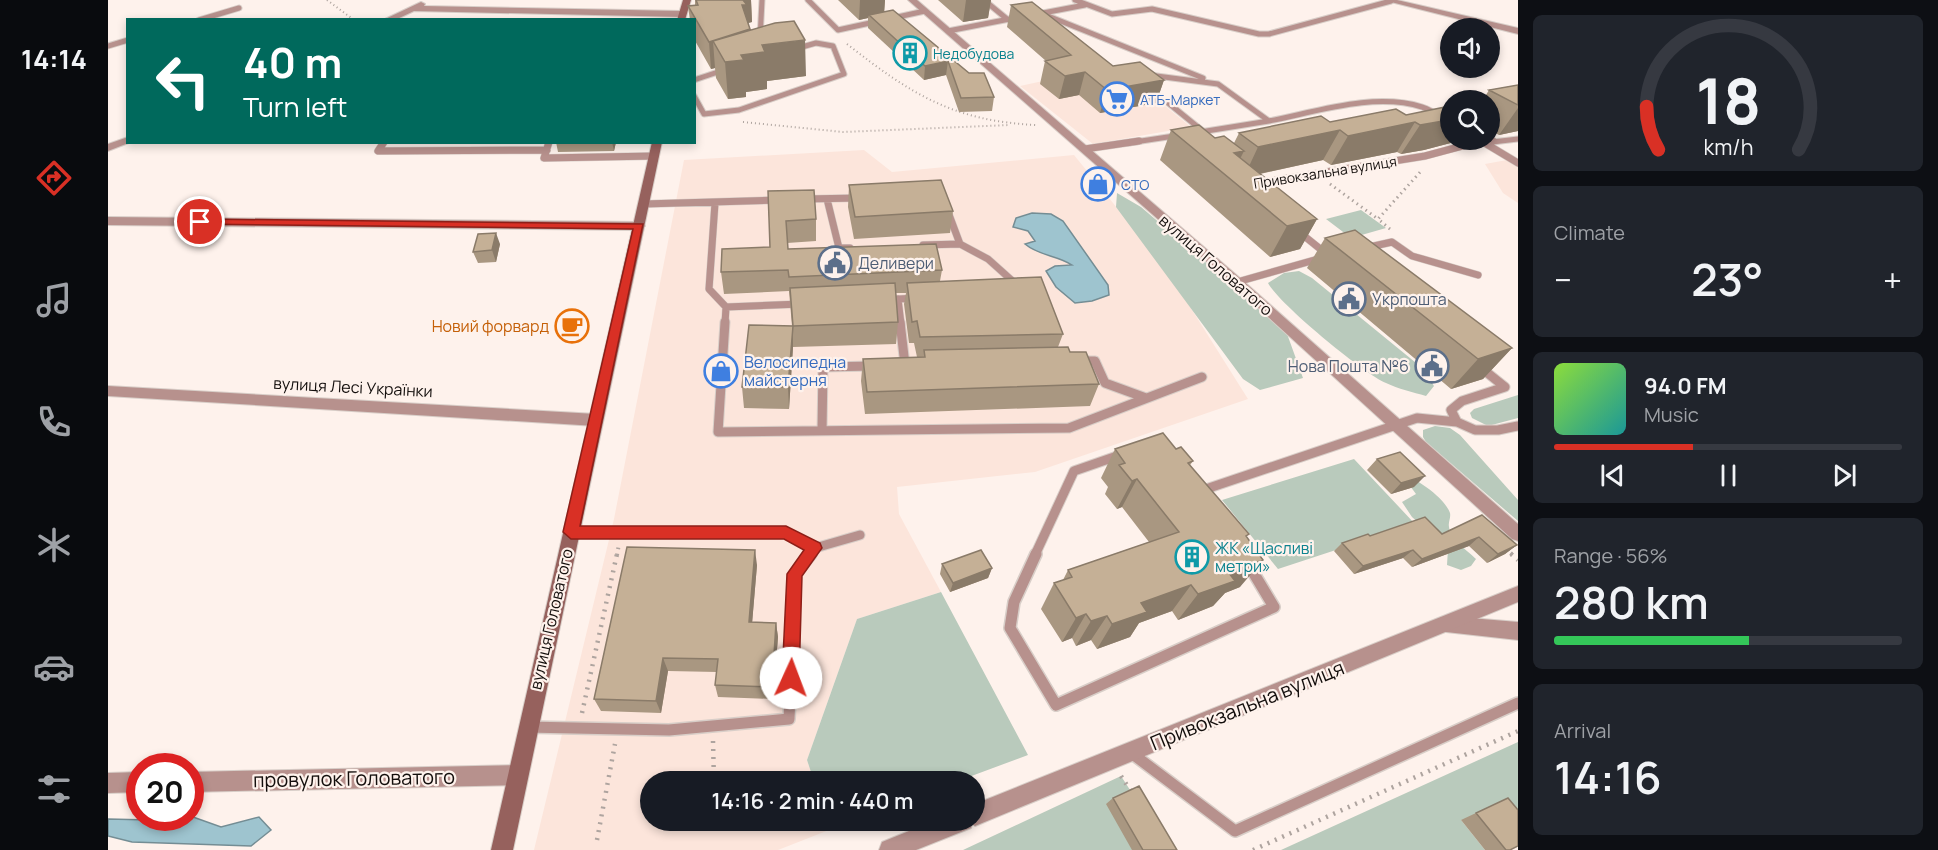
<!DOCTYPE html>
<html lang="en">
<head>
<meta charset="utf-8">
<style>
  :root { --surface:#171b24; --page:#20242c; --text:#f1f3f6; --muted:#9ea1a6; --line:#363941; --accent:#d93025 }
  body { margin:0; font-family:Manrope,sans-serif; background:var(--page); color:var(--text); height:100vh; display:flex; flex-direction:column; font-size:22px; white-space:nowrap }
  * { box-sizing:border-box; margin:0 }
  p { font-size:20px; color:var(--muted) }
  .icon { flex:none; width:33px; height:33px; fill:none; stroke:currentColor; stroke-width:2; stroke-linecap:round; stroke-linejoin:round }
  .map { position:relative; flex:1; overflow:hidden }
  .sheet { display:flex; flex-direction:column; gap:15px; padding:15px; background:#0d0f14; width:420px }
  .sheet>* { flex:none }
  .banner { position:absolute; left:18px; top:18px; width:570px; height:126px; border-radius:0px; box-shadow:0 3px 9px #0003; background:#00695c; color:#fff; overflow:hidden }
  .fabs { position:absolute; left:1332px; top:18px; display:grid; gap:12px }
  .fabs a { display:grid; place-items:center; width:60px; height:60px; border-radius:50%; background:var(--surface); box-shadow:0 3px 9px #0003; font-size:30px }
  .speed { position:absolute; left:18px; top:753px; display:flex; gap:12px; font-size:30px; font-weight:700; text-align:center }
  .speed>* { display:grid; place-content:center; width:78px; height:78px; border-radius:50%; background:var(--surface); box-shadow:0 3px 9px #0003; line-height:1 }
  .speed .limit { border:9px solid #d22; background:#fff; color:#111 }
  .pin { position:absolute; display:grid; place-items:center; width:51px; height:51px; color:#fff; margin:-26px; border:3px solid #fff; border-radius:50%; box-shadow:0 2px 6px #0007 }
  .me { position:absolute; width:66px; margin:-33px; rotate:2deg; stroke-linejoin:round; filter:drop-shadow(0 0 4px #0008) }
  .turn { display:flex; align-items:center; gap:21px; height:126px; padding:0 18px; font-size:27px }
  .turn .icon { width:78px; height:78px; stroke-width:2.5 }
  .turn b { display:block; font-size:42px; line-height:51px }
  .big { font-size:45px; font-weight:600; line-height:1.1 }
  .sheet .tile { flex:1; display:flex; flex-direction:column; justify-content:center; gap:9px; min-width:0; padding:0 21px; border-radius:9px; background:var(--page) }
  .sheet .dial { align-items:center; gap:0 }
  .dial svg { height:156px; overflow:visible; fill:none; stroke:var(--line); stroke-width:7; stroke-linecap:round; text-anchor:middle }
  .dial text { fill:var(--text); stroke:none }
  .song { display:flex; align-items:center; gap:18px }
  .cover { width:72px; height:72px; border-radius:9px; background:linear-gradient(135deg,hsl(90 70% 55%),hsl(180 70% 35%)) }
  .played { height:6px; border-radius:3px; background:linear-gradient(90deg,var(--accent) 40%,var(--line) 40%) }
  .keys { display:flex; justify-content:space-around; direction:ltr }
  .heat { display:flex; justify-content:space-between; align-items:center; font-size:33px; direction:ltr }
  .charge { height:9px; border-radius:4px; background:linear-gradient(90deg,#34c759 56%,var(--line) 0) }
  .trip { position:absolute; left:532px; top:771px; width:345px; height:60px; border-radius:30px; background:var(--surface); box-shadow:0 3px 9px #0003; font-weight:600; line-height:60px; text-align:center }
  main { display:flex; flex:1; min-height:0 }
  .tab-bar { display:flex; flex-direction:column; width:108px; justify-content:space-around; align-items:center; background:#090b0e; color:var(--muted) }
  .tab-bar .icon { width:42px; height:42px }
  .tab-bar .active { color:var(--accent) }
  .tab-bar b { font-size:27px; color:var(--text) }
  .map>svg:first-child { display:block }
  .built { fill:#fce5db }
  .green { fill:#b9cabc }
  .water { fill:#9ec4cf; stroke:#748d94; stroke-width:1.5 }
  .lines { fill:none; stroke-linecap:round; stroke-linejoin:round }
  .service-far3-casing { stroke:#d8cec8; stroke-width:7 }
  .service-far2-casing { stroke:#d8cec8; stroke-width:8 }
  .service-far1-casing { stroke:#d8cec8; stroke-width:11 }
  .service-casing { stroke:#d8cec8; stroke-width:14 }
  .minor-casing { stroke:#d8cec8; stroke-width:2 }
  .tertiary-casing { stroke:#d8cec8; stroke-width:2 }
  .secondary-casing { stroke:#d8cec8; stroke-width:2 }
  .path-far3 { stroke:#aea49f; stroke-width:2; stroke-dasharray:1 3; stroke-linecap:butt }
  .path-far2 { stroke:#aea49f; stroke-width:3; stroke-dasharray:1.5 4; stroke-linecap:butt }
  .path-far1 { stroke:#aea49f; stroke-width:4; stroke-dasharray:1.5 4.5; stroke-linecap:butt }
  .path { stroke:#aea49f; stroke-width:4.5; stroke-dasharray:2 6; stroke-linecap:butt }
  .service-far3 { stroke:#b7918d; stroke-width:5 }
  .service-far2 { stroke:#b7918d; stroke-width:7 }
  .service-far1 { stroke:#b7918d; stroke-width:9 }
  .service { stroke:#b7918d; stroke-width:11 }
  .minor { fill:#b7918d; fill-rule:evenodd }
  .tertiary { fill:#b7918d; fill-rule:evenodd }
  .secondary { fill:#96615d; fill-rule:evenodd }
  .wall { fill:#a99781 }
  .shaded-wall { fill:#8a7b69 }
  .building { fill:#c5b096; stroke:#8a7b69; stroke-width:1.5 }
  .route { fill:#d93025; stroke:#8d1f18; stroke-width:1.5 }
  .labels { text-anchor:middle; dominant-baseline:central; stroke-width:4.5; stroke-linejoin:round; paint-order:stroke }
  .far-culture-label { font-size:14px; fill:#0d838f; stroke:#fef2ec; text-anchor:start }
  .far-shop-label { font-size:14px; fill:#366cbe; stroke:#fef2ec; text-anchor:start }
  .far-street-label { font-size:14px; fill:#130e0c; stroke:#fef2ec }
  .service-label { font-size:16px; fill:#4e5e75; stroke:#fef2ec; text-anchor:start }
  .street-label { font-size:16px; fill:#130e0c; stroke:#fef2ec }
  .food-label { font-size:16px; fill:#c56008; stroke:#fef2ec; text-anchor:end }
  .shop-label { font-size:16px; fill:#366cbe; stroke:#fef2ec; text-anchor:start }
  .culture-label { font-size:16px; fill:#0d838f; stroke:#fef2ec; text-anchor:start }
  .near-street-label { font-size:20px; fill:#130e0c; stroke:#fef2ec }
</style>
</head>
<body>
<main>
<nav class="tab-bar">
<b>14:14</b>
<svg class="icon active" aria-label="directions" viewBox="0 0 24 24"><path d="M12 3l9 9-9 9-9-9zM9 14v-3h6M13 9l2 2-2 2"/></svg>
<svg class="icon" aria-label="music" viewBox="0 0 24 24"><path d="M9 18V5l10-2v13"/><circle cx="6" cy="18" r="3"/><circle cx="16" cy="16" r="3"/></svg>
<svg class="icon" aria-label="phone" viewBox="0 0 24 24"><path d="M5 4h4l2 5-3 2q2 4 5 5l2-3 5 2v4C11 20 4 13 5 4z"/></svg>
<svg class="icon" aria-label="climate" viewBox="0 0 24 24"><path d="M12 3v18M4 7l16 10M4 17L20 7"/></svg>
<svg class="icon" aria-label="car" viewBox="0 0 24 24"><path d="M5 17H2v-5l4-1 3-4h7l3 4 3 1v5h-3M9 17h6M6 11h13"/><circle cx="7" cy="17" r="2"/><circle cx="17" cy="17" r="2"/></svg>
<svg class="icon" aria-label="filters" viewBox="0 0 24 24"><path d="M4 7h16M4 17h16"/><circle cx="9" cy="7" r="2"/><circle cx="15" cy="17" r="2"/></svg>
</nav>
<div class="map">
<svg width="1410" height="850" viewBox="0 0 1410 850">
  <rect width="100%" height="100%" fill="#fef2ec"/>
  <path class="built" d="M949 78 1026 81 1083 127 985 144 912 86Z
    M756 150 784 172 966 155 1057 267 1140 399 927 472 789 487 791 514 833 592 749 619 699 760 706 781 543 782V820L718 821 721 830 670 850H426L506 519 576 160Z
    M1410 158V203L1395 193 1377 164Z"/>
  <path class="green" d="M1009 193 1033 207 1178 331 1195 378 1152 390 1135 379 1008 207Z
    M1253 210 1278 228 1243 238 1218 219Z
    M1191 271 1204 278 1313 367 1326 386 1318 396C1305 392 1290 389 1278 383 1256 374 1170 303 1160 283L1176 273Z
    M1410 395V418L1380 426 1364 418 1362 413 1366 409Z
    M1327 426 1342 428 1352 435 1410 500V521L1318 442 1315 437V430Z
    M1246 459 1307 524 1170 569 1114 500Z
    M1291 471C1306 478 1336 496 1342 513 1343 518 1340 522 1341 527 1342 539 1360 551 1368 559L1363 566 1353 570 1339 565 1340 549 1304 517 1294 502 1308 494Z
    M833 592 920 755 850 781H706L699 760 749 619Z
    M1410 742V835L1353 820 1377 850H1173Z
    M1013 776 1024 793V850H855Z"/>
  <path class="water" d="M924 213 943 214 955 221 1000 285 1001 295 984 301 967 303 948 287 938 271 947 266 964 265C949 255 931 256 917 244L927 241 920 231 905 227 908 218Z
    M85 817 113 827 151 817 163 830 143 846 24 842 0 836V819L41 820Z"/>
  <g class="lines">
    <defs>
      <path id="service-far3" d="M700 0 730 30 817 11
        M876 0 899 19
        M967 0 1004 14 1044 9 1151 34H1161L1283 1
        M935 13 977 5
        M935 14 1095 78
        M91 20 131 8
        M840 31 912 17
        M652 39 654 0
        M0 46 20 40
        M1041 75 1110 84 1161 121 1086 133
        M586 80 619 69
        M586 96 596 114 631 110 736 74 725 46 708 43 687 49
        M1059 102 1096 132
        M1161 121C1208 112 1266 92 1314 107 1324 110 1333 117 1342 123
        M1371 140 1375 142 1372 143
        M1020 143 1073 135
        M1376 143 1410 139"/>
      <path id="service-far2" d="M1385 141 1375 142 1410 163
        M276 142 270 151 439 150
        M441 142 436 158 547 156
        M977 149 1031 141
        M1150 183 1317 156 1373 141
        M696 199 751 198
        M719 199 731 248H742
        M607 203 601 289 618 307 617 324
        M536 204 670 200
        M840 212 852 244 880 259 910 286
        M815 245 852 244
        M1257 248 1284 242 1304 256 1370 275
        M1129 282 1221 256 1190 231
        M790 299 793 324
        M776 300 807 298
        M618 307 693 304"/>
      <path id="service-far1" d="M617 322 610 432 961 428 1094 377
        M792 322 797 365
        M971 361H987L997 383 1038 398
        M1349 422 1343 410 1354 401 1397 387 1372 367
        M714 431 715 367 765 366
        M1097 493 1095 490 1309 418 1349 422 1367 430H1390L1410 426
        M463 532 678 533 707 548 752 535
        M701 555 707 548
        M927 555 966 471 1012 455"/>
      <path id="service" d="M928 554 906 602 902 628 948 705 1166 607 1139 562
        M419 727 561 730 681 719 687 574 703 554
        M1022 752 1127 831 1410 703"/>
      <path id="minor" d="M1275 0H1289L1410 28V34Z
        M313 2 317 4 316 6 574 11 578 14 574 17 306 11 287 20H275Z
        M20 137V142H23L0 151V144Z
        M0 217 531 222 537 226 531 230 0 225Z
        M0 386 488 414 495 420 488 426 0 396Z
        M1338 616 1410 622V640L1338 632 1332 630 1329 624 1332 618Z
        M409 765 416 768 419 775 416 782 409 785 82 792V772Z
        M32 772V792L0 793V773Z"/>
      <path id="tertiary" d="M800 0H809L1133 279 1410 524V541L1404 539 1125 285Z
        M1410 586V602L867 826 864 824 863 828 808 850H771L774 842 828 820H867V804Z"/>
      <path id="secondary" d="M575 0H583L577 20H569Z
        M544 142H554L405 850H383Z"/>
    </defs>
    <use href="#service-far3" class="service-far3-casing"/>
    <use href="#service-far2" class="service-far2-casing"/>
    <use href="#service-far1" class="service-far1-casing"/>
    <use href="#service" class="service-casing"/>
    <use href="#minor" class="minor-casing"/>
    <use href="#tertiary" class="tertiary-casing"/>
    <use href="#secondary" class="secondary-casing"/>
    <path class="path-far3" d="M219 0 246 20
      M739 44C803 94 845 121 928 125
      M635 122 735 132 902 125"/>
    <path class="path-far2" d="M1222 184 1270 219
      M1282 229 1270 219 1314 170"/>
    <path class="path-far1" d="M1398 549 1405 555
      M509 555 511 544"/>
    <path class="path" d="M1403 554 1410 560
      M474 713 509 554
      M605 741 606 782
      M1013 776 1024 793
      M489 840 507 744
      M1145 850 1410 731"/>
    <use href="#service-far3" class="service-far3"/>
    <use href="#service-far2" class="service-far2"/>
    <use href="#service-far1" class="service-far1"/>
    <use href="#service" class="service"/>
    <use href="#minor" class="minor"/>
    <use href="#tertiary" class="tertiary"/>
    <use href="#secondary" class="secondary"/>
  </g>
  <path class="wall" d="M587 0H643L644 22 640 23 642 30 698 76 659 81V89L638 92V97L620 99 608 78 607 68 603 69 586 39V20H582L580 6 587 5Z
    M730 0H777L776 12 886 97 884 111 851 112 838 75 816 80 760 28V18L751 20Z
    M830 0H883L880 18 855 22Z
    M903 5 1005 66 1056 80 1048 103 992 113 971 95 951 99 932 84 937 61H938L899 27Z
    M1410 85V131L1391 135 1382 130V100H1375L1381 90Z
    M1298 115 1354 140 1316 150 1293 154 1289 152 1223 165 1215 160 1152 174 1209 219 1192 249 1162 257 1052 160 1063 130 1107 138 1126 143 1131 133 1222 122Z
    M448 142H508L506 151 450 152Z
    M741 185 845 211 842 233 746 239 740 207Z
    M660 191 708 219V241L679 243 680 249 834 270 832 281 955 334 950 347 962 352 991 384 982 406 757 414 753 381 755 359 809 357 806 343H801L796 304 798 293H788L790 322 788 344 685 347 681 409 636 408 634 387 684 326 681 291 616 294 613 272 662 247Z
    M1217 238 1404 348 1375 379 1343 389 1199 268Z
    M392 244 388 262 370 263 365 252Z
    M1007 449H1068L1085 461 1082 465 1138 537 1132 587 1117 593 1105 606 1070 620 1064 611 1031 623 1022 637 989 649 983 640 968 646 964 638 954 642 933 609 946 583 955 580 960 570 1041 542 1014 507 1009 509 997 494 1000 487 993 478Z
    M1269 459 1306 487 1283 494 1259 470Z
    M1374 515 1409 545 1397 554 1379 563 1361 546 1304 567 1295 558 1246 574 1226 551 1234 543 1262 536 1334 534Z
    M834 564 884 568 880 578 842 592 832 574Z
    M649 565 644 623H668L670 637 665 699 610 697 607 685 609 672 560 671 553 713 493 711 486 699Z
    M1005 798 1069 850H1024L998 804Z
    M1400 798 1402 850H1377L1353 820Z"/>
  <path class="shaded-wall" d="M633 0H643L644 22 640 23 642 29 643 54 654 45 697 40 698 76 659 81V89L638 92V97L620 99 617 62 605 41 607 68 603 69 601 42Z
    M752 0H777L776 15H761L760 18 751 20Z
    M858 0H883L880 18 855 22Z
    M840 61 838 75 816 80 817 66Z
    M977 72 971 95 951 99 957 76Z
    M1056 80 1048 103 992 113 999 90Z
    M1410 108V131L1391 135Z
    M1342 119V140H1355H1354L1316 150 1293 154 1312 125Z
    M1307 122 1289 152 1223 165 1240 136Z
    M1232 130 1215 160 1136 177 1150 147Z
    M504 142H508L506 151Z
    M1136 151 1122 179 1126 153Z
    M1209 219 1192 249 1162 257 1179 226Z
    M388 233 392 244 388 262 384 250Z
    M685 326V347L681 409 680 387Z
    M1404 348 1375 379 1343 389 1370 359Z
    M1317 476 1306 487 1283 494 1293 483Z
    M1029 479 1014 507 1009 509 1024 481Z
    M1371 537 1361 546 1304 567 1314 559Z
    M1409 545 1397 554 1379 563 1390 554Z
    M647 550 649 565 643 636 641 622Z
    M1305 550 1295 558 1246 574 1255 566Z
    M1155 560 1132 587 1117 593 1105 606 1070 620 1090 594 1121 573Z
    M884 568 880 578 842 592 845 583Z
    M1083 585 1064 611 1031 623 1022 637 989 649 1004 624 1033 603Z
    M978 614 964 638 954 642 968 618Z
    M999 616 983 640 968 646 983 621Z
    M668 623 670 637 665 699 664 687Z
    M555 658 560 671 553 713 548 701Z"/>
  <path class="building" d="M588 0H635L639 5H634L642 29 601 42 580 6 590 5Z
    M924 2 1005 66 1032 62 1056 80 999 90 977 72 957 76 937 61 963 55 903 5Z
    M785 10 861 73H876L886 97 853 98 840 61 817 66 761 15Z
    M686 21 697 40 654 45 657 52 633 55 636 60 617 62 605 41 667 23Z
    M1410 85V105L1381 90Z
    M1342 106V119L1335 121 1312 125 1307 122 1240 136 1232 130 1150 147 1131 133 1213 116 1222 122 1288 109 1298 115Z
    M1091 125 1107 138 1116 136 1136 151 1126 153 1209 219 1179 226 1063 130Z
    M833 180 845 211 747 217 741 185Z
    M706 190 708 219 678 221 680 249 828 244 834 270 681 277 680 270 613 272 614 249 662 247 660 191Z
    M1247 230 1404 348 1370 359 1217 238Z
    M388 233 384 250 365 252 370 234Z
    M933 277 955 334 812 337 809 321 804 322 799 283Z
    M787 283 790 322 685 326 682 288Z
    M641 325 685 326 680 387H634Z
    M960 347 962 352H978L991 384 759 392 755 359 817 357 816 350Z
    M1055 433 1068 449 1073 447 1085 461 1080 463 1141 534 1138 536 1155 560 1121 573 1127 581 1090 594 1083 585 1033 603 1039 612 1004 624 999 616 983 621 978 614 968 618 946 583 964 577 960 570 1071 532 1029 479 1024 481 1011 465 1017 463 1007 449Z
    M1292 452 1317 476 1293 483 1269 459Z
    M1374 515 1409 545 1390 554 1371 537 1314 559 1305 550 1255 566 1234 543 1260 534 1262 536 1317 517 1334 534Z
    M519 547 647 550 641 622 668 623 664 687 607 685 610 659 555 658 548 701 486 699Z
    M873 550 884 568 845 583 834 564Z
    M1031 786 1069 850H1035L1005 798Z
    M1400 798 1410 810V846L1402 850H1398L1368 813Z"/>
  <path class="route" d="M92 219 535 224 472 526H678L712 543 714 548 694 576 691 678 689 684 683 686 677 684 674 678 679 574 696 550 676 539H463L455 532 525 229 89 224V220Z"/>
  <defs>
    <symbol id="building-ring" viewBox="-11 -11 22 22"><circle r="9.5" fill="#fef2ec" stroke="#0f9aa8" stroke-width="1.5"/><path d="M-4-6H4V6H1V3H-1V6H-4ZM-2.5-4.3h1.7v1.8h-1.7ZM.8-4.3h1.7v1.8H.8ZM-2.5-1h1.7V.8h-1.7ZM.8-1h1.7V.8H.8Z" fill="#0f9aa8"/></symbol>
    <symbol id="supermarket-ring" viewBox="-11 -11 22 22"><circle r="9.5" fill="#fef2ec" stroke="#3f7fe0" stroke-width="1.5"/><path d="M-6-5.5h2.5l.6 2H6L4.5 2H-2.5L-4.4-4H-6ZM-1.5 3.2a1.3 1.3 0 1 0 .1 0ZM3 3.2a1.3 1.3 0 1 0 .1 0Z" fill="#3f7fe0"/></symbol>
    <symbol id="shop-ring" viewBox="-11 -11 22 22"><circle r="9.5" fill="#fef2ec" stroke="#3f7fe0" stroke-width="1.5"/><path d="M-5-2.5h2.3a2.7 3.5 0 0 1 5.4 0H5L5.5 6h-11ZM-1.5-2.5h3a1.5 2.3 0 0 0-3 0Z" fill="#3f7fe0"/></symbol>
    <symbol id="civic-ring" viewBox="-11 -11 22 22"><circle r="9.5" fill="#fef2ec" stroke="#5c6f8a" stroke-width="1.5"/><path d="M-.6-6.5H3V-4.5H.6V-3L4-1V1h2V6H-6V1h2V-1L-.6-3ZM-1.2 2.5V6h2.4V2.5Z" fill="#5c6f8a"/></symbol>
    <symbol id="cafe-ring" viewBox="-11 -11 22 22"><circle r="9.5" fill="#fef2ec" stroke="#e8710a" stroke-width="1.5"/><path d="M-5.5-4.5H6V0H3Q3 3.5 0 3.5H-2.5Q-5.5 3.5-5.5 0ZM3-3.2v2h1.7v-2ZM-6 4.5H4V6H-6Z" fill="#e8710a"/></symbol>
  </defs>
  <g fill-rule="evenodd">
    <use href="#building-ring" x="783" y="34" width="38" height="38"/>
    <use href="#supermarket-ring" x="990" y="80" width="38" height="38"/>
    <use href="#shop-ring" x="971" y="165" width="38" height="38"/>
    <use href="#civic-ring" x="708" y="244" width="38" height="38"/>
    <use href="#civic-ring" x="1222" y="280" width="38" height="38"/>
    <use href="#cafe-ring" x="445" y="307" width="38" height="38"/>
    <use href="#civic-ring" x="1305" y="347" width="38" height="38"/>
    <use href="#shop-ring" x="594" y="352" width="38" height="38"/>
    <use href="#building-ring" x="1065" y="538" width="38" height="38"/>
  </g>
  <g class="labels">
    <g class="far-culture-label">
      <text x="825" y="53">Недобудова</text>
    </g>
    <g class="far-shop-label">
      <text x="1032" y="99">АТБ-Маркет</text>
      <text x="1013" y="184">СТО</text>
    </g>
    <g class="far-street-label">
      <text transform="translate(1217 172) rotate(-9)">Привокзальна вулиця</text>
    </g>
    <g class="service-label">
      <text x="750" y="263">Деливери</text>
      <text x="1264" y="299">Укрпошта</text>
      <text x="1301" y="366" text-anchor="end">Нова Пошта №6</text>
    </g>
    <g class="street-label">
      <text transform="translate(1108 265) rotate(41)">вулиця Головатого</text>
      <text transform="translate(245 387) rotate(3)">вулиця Лесі Українки</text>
      <text transform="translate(443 619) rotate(-77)">вулиця Головатого</text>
    </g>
    <g class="food-label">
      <text x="441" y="326">Новий форвард</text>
    </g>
    <g class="shop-label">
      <text x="636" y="362">Велосипедна<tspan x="636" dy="18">майстерня</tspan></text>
    </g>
    <g class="culture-label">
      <text x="1107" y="548">ЖК «Щасливі<tspan x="1107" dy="18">метри»</tspan></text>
    </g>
    <g class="near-street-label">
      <text transform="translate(1139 705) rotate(-22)">Привокзальна вулиця</text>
      <text transform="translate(246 778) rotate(-1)">провулок Головатого</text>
    </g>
  </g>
</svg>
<div class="fabs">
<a><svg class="icon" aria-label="sound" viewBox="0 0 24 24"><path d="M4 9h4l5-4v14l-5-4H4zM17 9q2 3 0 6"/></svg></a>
<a><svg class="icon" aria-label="search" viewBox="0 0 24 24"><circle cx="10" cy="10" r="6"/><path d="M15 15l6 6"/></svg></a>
</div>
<div class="speed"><div class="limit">20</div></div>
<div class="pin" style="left:92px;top:222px;background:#d93025"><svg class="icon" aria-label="arrive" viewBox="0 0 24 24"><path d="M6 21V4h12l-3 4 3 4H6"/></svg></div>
<svg class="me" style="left:683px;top:678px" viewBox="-20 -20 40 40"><circle r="19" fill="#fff"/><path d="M0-13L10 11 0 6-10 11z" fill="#d93025"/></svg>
<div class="trip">14:16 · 2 min · 440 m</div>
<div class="banner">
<div class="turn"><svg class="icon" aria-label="left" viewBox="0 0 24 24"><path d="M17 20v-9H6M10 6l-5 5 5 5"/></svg><div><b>40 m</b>Turn left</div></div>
</div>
</div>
<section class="sheet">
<div class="tile dial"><svg viewBox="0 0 100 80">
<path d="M14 69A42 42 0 1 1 86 69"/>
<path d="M14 69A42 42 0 0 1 8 47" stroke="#d93025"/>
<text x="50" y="56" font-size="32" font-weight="700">18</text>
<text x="50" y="72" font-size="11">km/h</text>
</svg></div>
<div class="tile"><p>Climate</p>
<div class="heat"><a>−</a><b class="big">23°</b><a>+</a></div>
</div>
<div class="tile">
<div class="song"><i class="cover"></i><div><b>94.0 FM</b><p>Music</p></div></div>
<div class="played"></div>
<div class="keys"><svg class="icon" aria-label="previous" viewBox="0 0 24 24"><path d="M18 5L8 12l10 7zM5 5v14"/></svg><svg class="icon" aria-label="pause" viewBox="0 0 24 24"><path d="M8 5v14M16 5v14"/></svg><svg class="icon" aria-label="next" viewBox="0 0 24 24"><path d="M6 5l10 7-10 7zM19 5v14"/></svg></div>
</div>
<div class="tile"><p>Range · 56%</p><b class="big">280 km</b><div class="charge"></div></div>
<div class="tile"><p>Arrival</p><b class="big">14:16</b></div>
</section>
</main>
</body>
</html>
